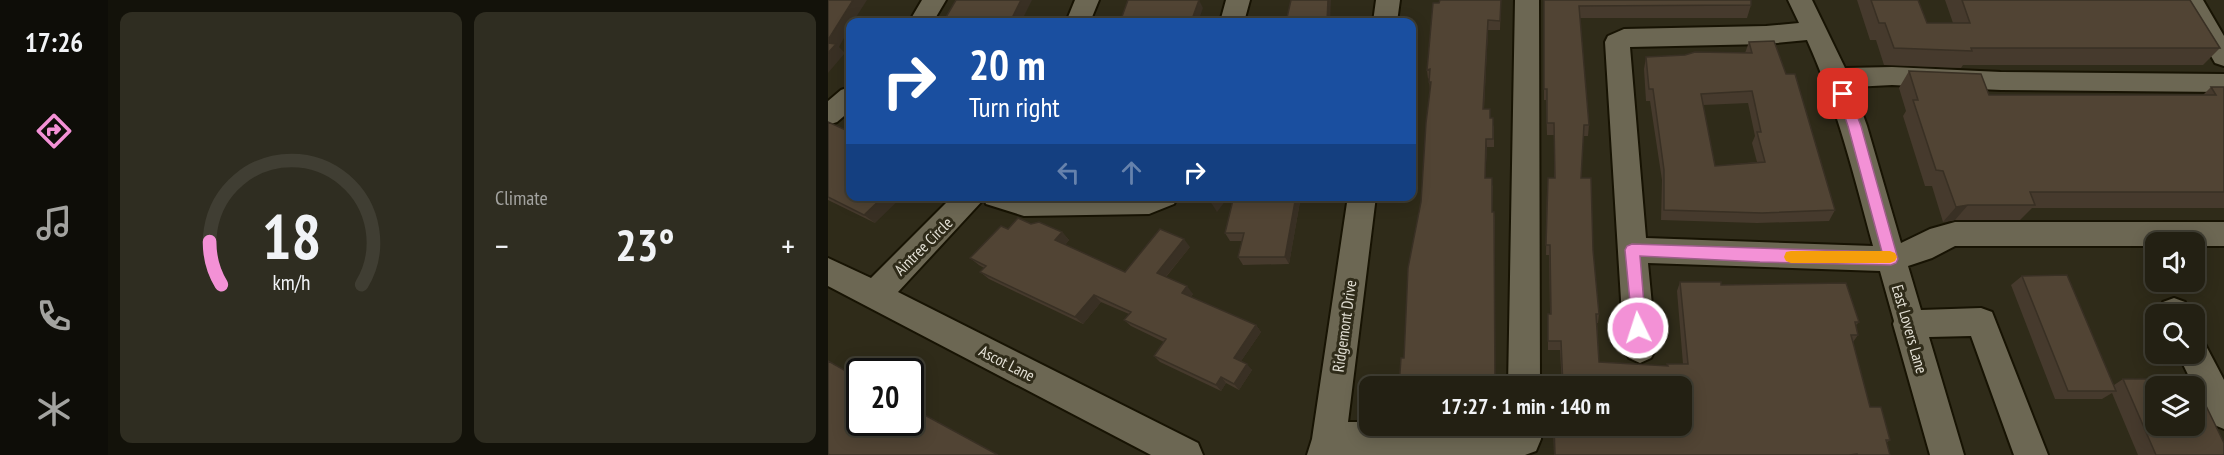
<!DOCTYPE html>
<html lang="en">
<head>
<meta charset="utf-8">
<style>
  :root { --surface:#232013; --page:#2f2d21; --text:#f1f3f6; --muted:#a3a3a0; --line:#403e33; --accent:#f391d6 }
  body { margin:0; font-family:"PT Sans Narrow",sans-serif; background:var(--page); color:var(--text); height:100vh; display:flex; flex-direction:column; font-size:22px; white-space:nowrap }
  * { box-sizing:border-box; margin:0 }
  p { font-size:20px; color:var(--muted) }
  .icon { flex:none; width:33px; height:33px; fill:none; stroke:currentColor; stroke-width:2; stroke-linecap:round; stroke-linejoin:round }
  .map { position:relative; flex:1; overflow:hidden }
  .sheet { display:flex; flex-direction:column; gap:12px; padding:12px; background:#13120a; width:720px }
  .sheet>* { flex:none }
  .banner { position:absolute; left:18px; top:18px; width:570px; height:183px; border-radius:12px; box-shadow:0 3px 15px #0003,0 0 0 2px var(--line); background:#1a4fa0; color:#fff; overflow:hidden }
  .buttons { position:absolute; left:1317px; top:232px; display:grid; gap:12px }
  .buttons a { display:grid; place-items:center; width:60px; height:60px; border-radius:12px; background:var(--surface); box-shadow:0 3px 15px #0003,0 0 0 2px var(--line); font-size:30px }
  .speed { position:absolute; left:18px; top:358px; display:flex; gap:12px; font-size:30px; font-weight:700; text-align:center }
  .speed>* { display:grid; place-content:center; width:78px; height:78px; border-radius:50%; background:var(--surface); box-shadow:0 3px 15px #0003,0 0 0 2px var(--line); line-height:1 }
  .speed .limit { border:3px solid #111; border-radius:9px; background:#fff; color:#111 }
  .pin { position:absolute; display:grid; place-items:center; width:51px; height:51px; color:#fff; margin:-26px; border-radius:12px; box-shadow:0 3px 9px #0006 }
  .me { position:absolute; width:66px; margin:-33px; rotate:356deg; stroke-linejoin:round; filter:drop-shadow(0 0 4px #0008) }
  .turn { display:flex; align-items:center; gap:21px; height:126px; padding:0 24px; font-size:27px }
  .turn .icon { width:78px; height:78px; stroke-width:2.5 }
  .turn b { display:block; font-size:42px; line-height:51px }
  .lanes { display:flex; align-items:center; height:57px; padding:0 24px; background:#0003; justify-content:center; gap:30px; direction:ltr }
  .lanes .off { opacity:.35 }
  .big { font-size:45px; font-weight:700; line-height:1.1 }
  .sheet .tile { flex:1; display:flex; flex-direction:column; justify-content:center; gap:9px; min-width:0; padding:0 21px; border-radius:12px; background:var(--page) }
  .sheet .dial { align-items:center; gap:0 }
  .dial svg { height:156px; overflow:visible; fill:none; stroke:var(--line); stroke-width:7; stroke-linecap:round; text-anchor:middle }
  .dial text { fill:var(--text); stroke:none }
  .heat { display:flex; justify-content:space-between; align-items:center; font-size:33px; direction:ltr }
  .sheet .tiles { flex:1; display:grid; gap:12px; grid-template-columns:repeat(2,1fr) }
  .trip { position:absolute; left:531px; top:376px; width:333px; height:60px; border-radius:12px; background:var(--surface); box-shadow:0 3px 15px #0003,0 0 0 2px var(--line); font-weight:700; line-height:60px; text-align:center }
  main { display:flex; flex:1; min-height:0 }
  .menu { display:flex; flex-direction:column; width:108px; justify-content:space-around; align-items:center; background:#0e0d08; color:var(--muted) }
  .menu .icon { width:42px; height:42px }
  .menu .on { color:var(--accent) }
  .menu b { font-size:27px; color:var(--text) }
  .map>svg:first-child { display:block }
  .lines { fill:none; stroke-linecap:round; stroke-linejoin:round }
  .minor-casing { stroke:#171303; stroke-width:4 }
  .minor { fill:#6c6753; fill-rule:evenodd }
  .wall { fill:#463a2d; fill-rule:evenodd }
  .shaded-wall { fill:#393024 }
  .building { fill:#514434; stroke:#393024; stroke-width:1.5; fill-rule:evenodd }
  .route { fill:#f391d6; stroke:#9e5e8b; stroke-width:1.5 }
  .slow { fill:#f59e0b }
  .labels { text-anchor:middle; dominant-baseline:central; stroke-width:6; stroke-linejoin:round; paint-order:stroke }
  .street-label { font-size:16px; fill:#e3e0d5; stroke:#2f2b19 }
</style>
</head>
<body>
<main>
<nav class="menu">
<b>17:26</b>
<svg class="icon on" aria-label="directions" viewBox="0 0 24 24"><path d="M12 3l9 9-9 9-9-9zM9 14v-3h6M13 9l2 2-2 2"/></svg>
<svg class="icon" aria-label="music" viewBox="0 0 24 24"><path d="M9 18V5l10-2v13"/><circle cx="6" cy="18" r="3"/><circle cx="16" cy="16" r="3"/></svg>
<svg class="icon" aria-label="phone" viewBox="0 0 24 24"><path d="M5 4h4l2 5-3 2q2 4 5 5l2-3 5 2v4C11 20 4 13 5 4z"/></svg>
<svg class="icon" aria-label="climate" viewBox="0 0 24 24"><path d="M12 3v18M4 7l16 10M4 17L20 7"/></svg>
</nav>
<section class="sheet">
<div class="tiles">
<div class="tile dial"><svg viewBox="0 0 100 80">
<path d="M14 69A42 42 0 1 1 86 69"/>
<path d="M14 69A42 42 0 0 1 8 47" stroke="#f391d6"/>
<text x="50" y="56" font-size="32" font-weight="700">18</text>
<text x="50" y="72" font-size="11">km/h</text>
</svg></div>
<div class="tile"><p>Climate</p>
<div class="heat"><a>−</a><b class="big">23°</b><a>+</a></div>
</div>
</div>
</section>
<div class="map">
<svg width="1396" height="455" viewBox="0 0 1396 455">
  <rect width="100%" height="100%" fill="#2f2b19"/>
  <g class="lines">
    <defs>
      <path id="minor" d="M94 0H118L105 22H81Z
        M247 0H271L262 22H238Z
        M398 0H422L416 22H392Z
        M548 0H572L569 22H545Z
        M687 0H711L712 387H680Z
        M960 0H984L1017 68 1064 67 1173 72 1396 74V92L1173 90 1064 85 1025 87 1039 126 1073 243 1102 229 1127 222H1396V246H1366V243H1328V246H1127L1104 258 1080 266 1093 310 1153 308 1164 312 1220 455H1186L1143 336 1101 337 1136 455H1102L1065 324 1066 321 1052 271 820 263 828 348 823 358 812 363 801 358 796 348 777 42 780 36 796 29 938 26 971 23ZM979 40C1009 106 1026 176 1045 246L818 238 802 47 938 44Z
        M1351 0H1375L1396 36V66L1387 63Z
        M22 87V111L9 122 0 125V101L13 90Z
        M125 196H350L346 204 321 214 196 216 158 204 156 199 70 292 370 443 375 455H323L0 286V258L43 278Z
        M520 196H548L520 422H542V426H713V439L708 451 697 455H479L484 439Z
        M1346 298 1357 302 1362 315H1332L1335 302Z
        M1366 340 1377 344 1396 380V429L1384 424 1350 354H1366Z"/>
    </defs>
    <use href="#minor" class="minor-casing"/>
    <use href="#minor" class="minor"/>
  </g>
  <path class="wall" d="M673 0 672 30H660L656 109 662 118 666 127V147H659L657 178 665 186 664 212H666L667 219V387H571L576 358 593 202 602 91 601 78 600 79 599 70 611 3Z
    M716 0 923 5 919 18H752L761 125 760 136H755L753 178 765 250 771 314 770 323H769L771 362 839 366V364H855L849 291 852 282 893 285 1031 322 1028 325 1030 335 1025 342 1042 407 1062 440 1058 443 1062 455H726L725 426H854V387H734L732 350H720V314H722L721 255H718L719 189 726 178V135H719L718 100H716Z
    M1029 0H1090L1099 23H1125L1117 0H1362L1392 48 1375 65H1135L1133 68 1056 65 1048 40H1042Z
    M921 42 1007 210 1001 221 929 223 833 220 834 180 822 101H818L816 69 818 57 917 53ZM920 103 927 136 924 143 929 162 887 166 875 105Z
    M1081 71 1161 95H1375L1383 87H1396V208H1204L1192 220H1127L1115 222 1104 186H1097L1075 116 1078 111 1071 88Z
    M0 122 47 223 0 200Z
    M473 196 461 264 415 265 410 257 414 241H402L397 233Z
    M203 224 234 232 241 240 237 245 297 272 362 247 338 277 365 294 363 297 428 325 433 332 413 361 424 370 411 390 398 383 393 391 332 362 326 356 336 342 303 326 296 320 301 314 273 302 255 324 161 279 152 272 156 268 151 265 142 258 180 229Z
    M1194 276 1286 385 1295 379 1396 455H1310L1284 393 1274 399H1227L1183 285Z"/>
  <path class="shaded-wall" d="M25 0H39L25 22H22V27L11 47 17 53 0 73V40Z
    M193 0H204L193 22H182Z
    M371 0 375 8 370 22H363Z
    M500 0H503L502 22H499Z
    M660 20V30L655 117V109Z
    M658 139 659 147 657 186V178Z
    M56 196H75L47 223 36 215Z
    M390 196H401L389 212 384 204Z
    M468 196H473L461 264 457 257Z
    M1140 205 1127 220 1115 222 1128 207Z
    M234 232 241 240 234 248 227 240Z
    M356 239 362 247 335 280 329 273Z
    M359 286 365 294 360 300 354 293Z
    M266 295 273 302 255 324 247 317Z
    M428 325 433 332 411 364 406 358Z
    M419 364 424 370 411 390 406 384Z
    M393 377 398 383 393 391 388 385Z"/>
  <path class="building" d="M0 0H25L0 40Z
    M128 0H193L182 22H115Z
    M300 0H371L363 22H292Z
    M463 0H500L499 22H458Z
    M612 0H673L672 21 660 20 655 109H662V118H665V139H658L657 178H664V212H666L667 387H571L573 358H576L580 268 593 202 598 123 603 82H601L602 69 599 70 605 3H611Z
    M716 0H923V5L751 6 761 125H756L753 178H763L765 250 771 314H768L771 362 840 366 839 364H860L852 282H893V285L1018 283 1031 322H1027L1030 335H1023L1042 407H1053L1062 440H1058L1062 455H1029V454L1021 455H727L726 426H854V387H735L733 341H720V314H723L722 245H718L720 178H727L726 123H719V89H716Z
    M1043 0H1090L1099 23H1142L1134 0H1362L1392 48H1143L1144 51 1066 48 1057 23H1051Z
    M946 41 958 74H967L1007 210 934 213 836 210V170L825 89H821L818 57 857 55 867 52 924 53 921 42ZM924 91 933 132H929L937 162 887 166 873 94Z
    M0 43 8 44 0 53Z
    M1081 71 1153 74 1161 95H1388L1383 87H1396V192H1202L1207 205H1140L1128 207 1115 171 1108 170 1085 100H1090Z
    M0 122 22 132V196H56L36 215 0 197Z
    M386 196H390L384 204Z
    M406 196H468L457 257H410L416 233H397Z
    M190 218 203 224 211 222 234 232 227 240 297 272 332 229 356 239 329 273 359 286 354 293 428 325 406 358 419 364 406 384 393 377 388 385 326 356 338 339 296 320 303 312 266 295 247 317 152 272 158 266 142 258 173 226 180 229Z
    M1239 275 1288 391H1240L1194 276Z
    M0 361 32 379V423H82V407L170 455H2L0 454Z
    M1295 379H1365L1396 443V455H1328ZM1328 387H1366V426H1328Z"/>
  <path class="route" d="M1015 90 1021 94 1033 126 1070 259 1068 263 1063 265 932 262 812 256 818 328 816 333 810 335 805 333 797 250 799 246 804 244 1054 252 1020 126 1009 94Z"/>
  <path class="slow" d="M963 251H1062L1067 253 1069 257 1067 261 1062 263H963L958 261 956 257 958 252Z"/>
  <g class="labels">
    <g class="street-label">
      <text transform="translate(95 246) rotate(-45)">Aintree Circle</text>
      <text transform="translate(516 326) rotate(-82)">Ridgemont Drive</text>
      <text transform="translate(1082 329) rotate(74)">East Lovers Lane</text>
      <text transform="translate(179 363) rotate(27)">Ascot Lane</text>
    </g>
  </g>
</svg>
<div class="buttons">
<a><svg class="icon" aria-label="sound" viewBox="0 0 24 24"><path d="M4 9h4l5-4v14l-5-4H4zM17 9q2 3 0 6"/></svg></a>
<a><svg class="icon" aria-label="search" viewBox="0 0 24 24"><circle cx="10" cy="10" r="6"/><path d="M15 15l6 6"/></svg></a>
<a><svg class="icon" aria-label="layers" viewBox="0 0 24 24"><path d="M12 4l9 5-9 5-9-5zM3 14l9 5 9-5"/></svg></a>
</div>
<div class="speed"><div class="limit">20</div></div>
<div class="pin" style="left:1015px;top:94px;background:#d93025"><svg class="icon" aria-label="arrive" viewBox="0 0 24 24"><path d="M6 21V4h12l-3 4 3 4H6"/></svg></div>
<svg class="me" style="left:810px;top:328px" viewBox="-20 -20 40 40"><circle r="17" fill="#f391d6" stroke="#fff" stroke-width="3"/><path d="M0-11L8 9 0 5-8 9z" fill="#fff"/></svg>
<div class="trip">17:27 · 1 min · 140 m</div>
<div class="banner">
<div class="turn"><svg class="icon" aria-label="right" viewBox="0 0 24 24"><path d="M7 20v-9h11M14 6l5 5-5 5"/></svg><div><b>20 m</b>Turn right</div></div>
<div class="lanes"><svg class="icon off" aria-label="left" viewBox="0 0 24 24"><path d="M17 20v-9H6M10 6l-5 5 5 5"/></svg><svg class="icon off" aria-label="ahead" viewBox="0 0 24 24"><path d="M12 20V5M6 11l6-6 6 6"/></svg><svg class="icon" aria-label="right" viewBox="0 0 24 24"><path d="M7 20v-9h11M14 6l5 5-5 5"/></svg></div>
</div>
</div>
</main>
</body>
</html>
